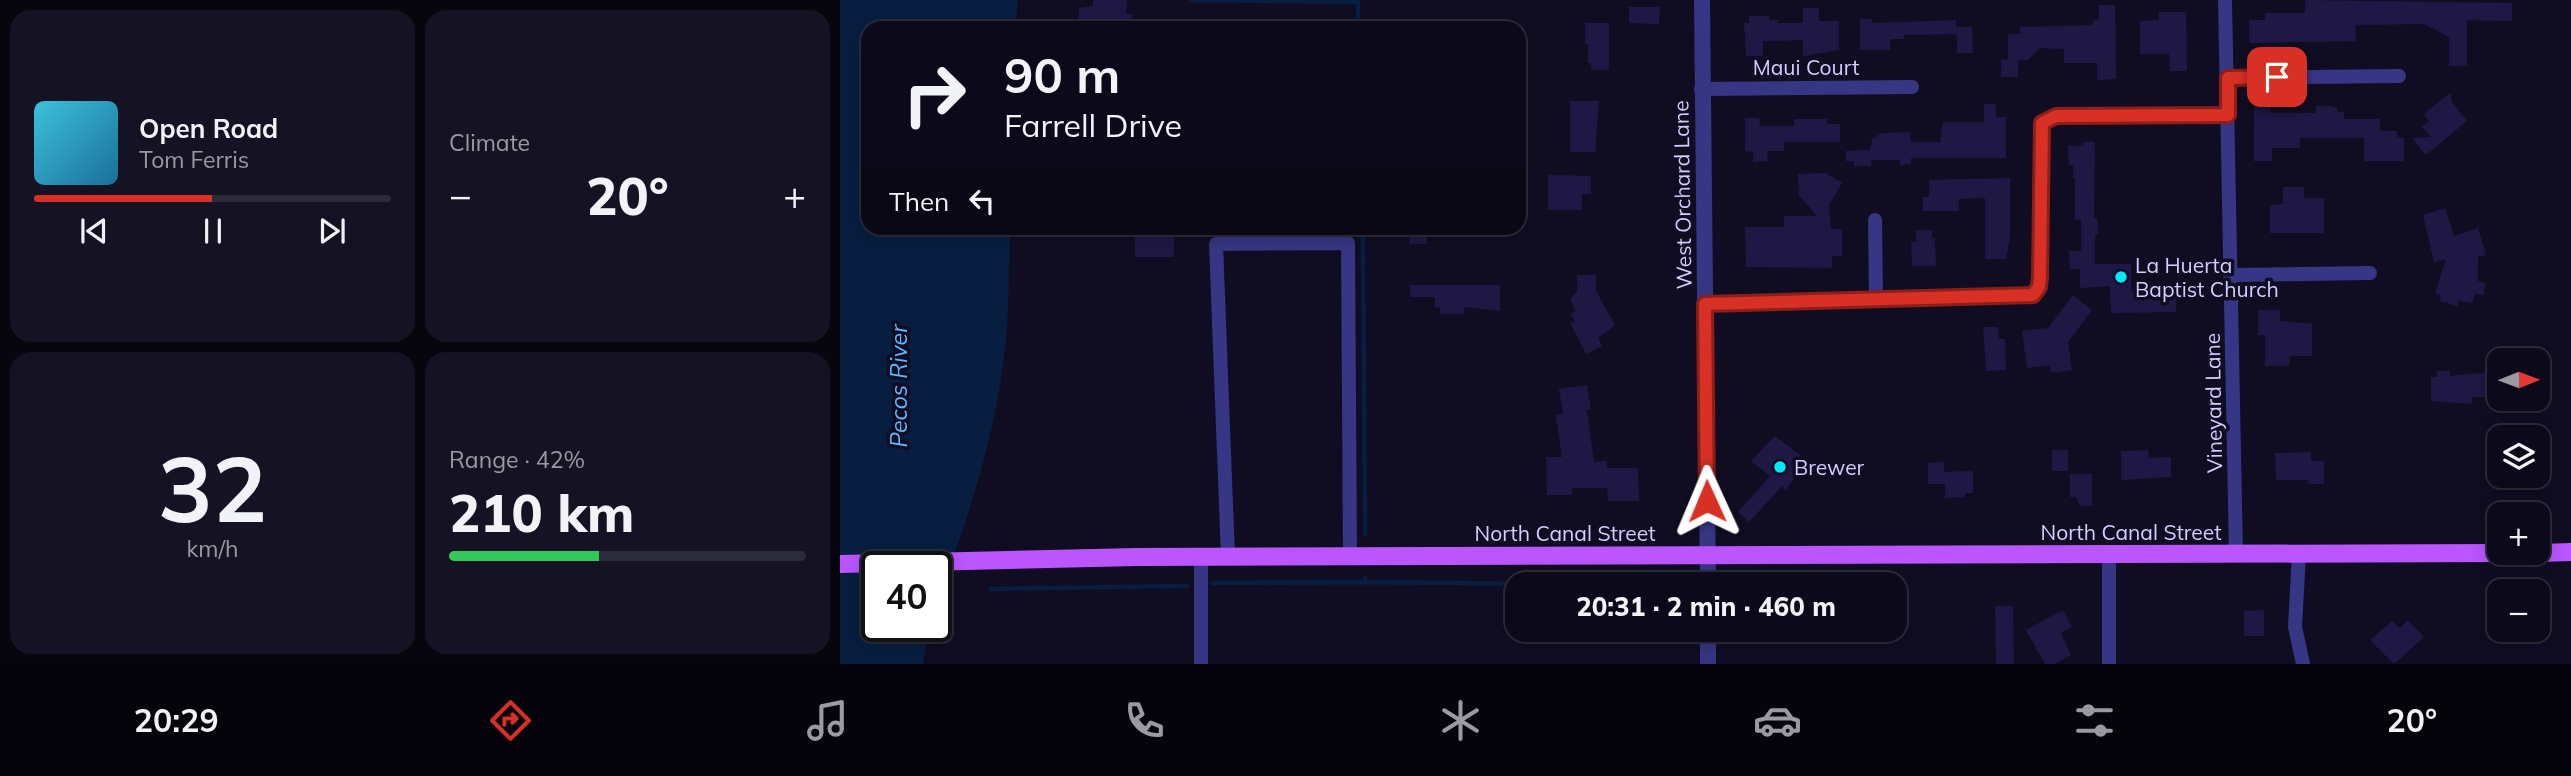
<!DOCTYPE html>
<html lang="en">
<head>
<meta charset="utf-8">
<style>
  :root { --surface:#0c0a1a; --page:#151323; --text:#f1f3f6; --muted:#9a9aa2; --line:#2c2b39; --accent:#d93025 }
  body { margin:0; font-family:Mulish,sans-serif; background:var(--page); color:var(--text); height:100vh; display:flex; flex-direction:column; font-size:26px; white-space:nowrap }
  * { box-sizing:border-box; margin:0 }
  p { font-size:23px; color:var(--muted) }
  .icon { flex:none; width:38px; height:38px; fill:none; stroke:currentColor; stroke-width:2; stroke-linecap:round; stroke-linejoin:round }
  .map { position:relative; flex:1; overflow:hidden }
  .sheet { display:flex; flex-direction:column; gap:10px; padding:10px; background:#07060e; width:840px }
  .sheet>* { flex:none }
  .banner { position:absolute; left:21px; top:21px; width:665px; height:214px; border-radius:21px; box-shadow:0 4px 18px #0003,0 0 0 2px var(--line); background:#0c0a1a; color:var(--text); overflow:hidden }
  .needle { width:46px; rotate:89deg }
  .fabs { position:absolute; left:1647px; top:348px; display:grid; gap:14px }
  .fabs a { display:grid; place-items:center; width:63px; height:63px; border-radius:14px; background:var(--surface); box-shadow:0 4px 18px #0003,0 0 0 2px var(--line); font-size:35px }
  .speed { position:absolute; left:21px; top:551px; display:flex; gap:14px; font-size:35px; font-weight:700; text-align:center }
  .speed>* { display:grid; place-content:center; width:91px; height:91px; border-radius:50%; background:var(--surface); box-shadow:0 4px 18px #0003,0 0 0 2px var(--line); line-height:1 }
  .speed .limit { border:4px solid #111; border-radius:10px; background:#fff; color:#111 }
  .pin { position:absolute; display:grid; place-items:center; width:60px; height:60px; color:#fff; margin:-30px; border-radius:14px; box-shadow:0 4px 10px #0006 }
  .me { position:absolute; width:77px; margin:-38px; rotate:359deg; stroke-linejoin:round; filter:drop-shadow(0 0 5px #0008) }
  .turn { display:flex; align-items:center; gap:24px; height:147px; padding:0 28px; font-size:32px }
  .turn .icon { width:91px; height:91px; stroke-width:2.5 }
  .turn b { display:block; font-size:49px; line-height:60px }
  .then { display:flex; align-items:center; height:66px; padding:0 28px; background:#0003; gap:14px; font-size:26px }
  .big { font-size:52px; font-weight:800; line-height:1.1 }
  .sheet .widget { flex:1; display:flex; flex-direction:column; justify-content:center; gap:10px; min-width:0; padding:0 24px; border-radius:21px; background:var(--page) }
  .sheet .dial { align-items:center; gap:0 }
  .dial b { font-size:91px; line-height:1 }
  .song { display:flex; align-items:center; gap:21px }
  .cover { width:84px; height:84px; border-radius:10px; background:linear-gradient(135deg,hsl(190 70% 55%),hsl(200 70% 35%)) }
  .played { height:7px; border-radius:4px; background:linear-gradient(90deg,var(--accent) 50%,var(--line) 50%) }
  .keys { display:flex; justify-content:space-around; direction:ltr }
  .heat { display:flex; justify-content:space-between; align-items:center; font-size:38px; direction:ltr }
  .charge { height:10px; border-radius:5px; background:linear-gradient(90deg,#34c759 42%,var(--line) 0) }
  .sheet .tiles { flex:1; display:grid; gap:10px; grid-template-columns:repeat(2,1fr) }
  .trip { position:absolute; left:665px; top:572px; width:402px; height:70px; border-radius:21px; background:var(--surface); box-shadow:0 4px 18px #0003,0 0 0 2px var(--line); font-weight:800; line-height:70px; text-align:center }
  .dock { display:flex; height:112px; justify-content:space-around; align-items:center; background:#05040a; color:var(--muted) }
  .dock .icon { width:49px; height:49px }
  .dock .on { color:var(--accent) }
  .dock b { font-size:32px; color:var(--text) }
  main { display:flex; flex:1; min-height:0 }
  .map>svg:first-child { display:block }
  .water { fill:#071e41 }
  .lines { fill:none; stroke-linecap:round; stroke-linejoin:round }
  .stream { stroke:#071e41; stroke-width:4.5 }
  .building { fill:#1f1844 }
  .minor { stroke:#363684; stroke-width:14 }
  .tertiary { stroke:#363684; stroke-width:16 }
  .primary { stroke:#ba55ff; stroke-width:18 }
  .route-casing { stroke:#8d1f18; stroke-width:18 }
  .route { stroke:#d93025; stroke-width:12 }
  .poi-dot { fill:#00e9f9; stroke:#100d23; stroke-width:2.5 }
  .labels { text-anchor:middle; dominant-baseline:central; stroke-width:7; stroke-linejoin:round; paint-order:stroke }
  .street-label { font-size:21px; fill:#d2ceff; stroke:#100d23 }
  .poi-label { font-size:21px; fill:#d2ceff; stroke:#100d23; text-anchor:start }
  .water-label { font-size:23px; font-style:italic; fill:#5cb9ff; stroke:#100d23 }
</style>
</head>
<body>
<main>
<section class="sheet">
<div class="tiles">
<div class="widget">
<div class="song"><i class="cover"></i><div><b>Open Road</b><p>Tom Ferris</p></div></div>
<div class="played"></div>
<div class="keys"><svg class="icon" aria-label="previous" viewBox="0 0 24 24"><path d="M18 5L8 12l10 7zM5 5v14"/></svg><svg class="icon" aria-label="pause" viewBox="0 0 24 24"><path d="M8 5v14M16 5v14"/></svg><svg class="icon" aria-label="next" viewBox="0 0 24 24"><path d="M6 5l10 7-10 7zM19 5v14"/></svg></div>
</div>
<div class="widget"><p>Climate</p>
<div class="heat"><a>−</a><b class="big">20°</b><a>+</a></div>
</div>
<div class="widget dial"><b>32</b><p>km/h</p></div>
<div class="widget"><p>Range · 42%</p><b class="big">210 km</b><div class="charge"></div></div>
</div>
</section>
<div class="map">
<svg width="1731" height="664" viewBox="0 0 1731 664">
  <rect width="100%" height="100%" fill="#100d23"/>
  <path class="water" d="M0 0H178L175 28H28V228H170C169 265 169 302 166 340 157 430 129 519 96 602V567H37V626L89 627 83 664H0Z"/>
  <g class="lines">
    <path class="stream" d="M352 0 518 2V28
      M523 228 525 534
      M525 582 710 584
      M373 583 525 582V578
      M151 589 347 586"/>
  </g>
  <path class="building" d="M253 0H287L286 14H292V28L238 26 239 8 253 6Z
    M1465 0 1672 3V21L1627 20V66H1609V37L1584 24 1515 25 1516 41 1409 43V20H1425V13H1465Z
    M1259 5H1275L1276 79 1257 80V63H1224V49L1200 48 1188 60H1178V77H1161V59L1168 60V34H1180V27L1253 25V20L1259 19Z
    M789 7H820L819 24 789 23Z
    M963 8H979V21H999V50L963 56V40L923 41V56H906L904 23H909V16H929V20H938V23H963Z
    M1319 12H1346L1347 71H1330L1329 54H1300V21L1319 20Z
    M1020 19H1032V23L1116 20 1117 34 1064 35V39H1050V50H1020Z
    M745 23H769V70H751V63H748V44H745Z
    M1117 27H1132L1133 53H1117Z
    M1611 92V101L1627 121 1586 155 1572 138 1591 137 1582 127 1589 121 1584 114Z
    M730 101H759L755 152H730Z
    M1144 104H1155L1156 117H1166V158H1071V164L1060 165V160H1031V166H1014V161H1006V151L1030 150 1032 139 1042 133 1070 132 1071 142H1100L1103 122H1144Z
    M1414 105H1431V113H1476V106H1492L1497 108V112H1504V119H1540V131H1557V138H1564V161H1524V138H1460V148H1432V161H1414Z
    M905 118H919L920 126H954V119H987V124H1000V142H944V151H927L928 161 913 162V151L905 152Z
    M1243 142H1255L1254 218H1257L1258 234H1255V264H1291V291L1336 290V312L1271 313 1270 286 1240 288V269H1230L1229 251H1241V219L1235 220V178H1233V165H1229L1228 146H1243Z
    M986 173 1002 183 989 205 991 229H1002V256H992V268L906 267 905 227H944V216H977L959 195 958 174Z
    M708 175 751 176V194H742V210H708Z
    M1170 178V237L1166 259H1145V198L1119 199V211H1083V197H1089V180Z
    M1443 187H1464V198H1484V233H1430V205L1443 204Z
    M1605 208 1614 236 1638 228 1646 255 1638 257V281L1646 283 1643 295 1635 294 1632 303 1619 301 1617 306 1600 301 1601 295 1595 293 1606 259 1594 262 1583 215Z
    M295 228H334V257H295Z
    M569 228H587V244H569Z
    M1076 230H1092V238H1095L1096 266H1072L1071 242H1076Z
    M737 275H756V291L775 325 758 338 762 346 746 354 730 323 735 321 731 314 736 311 730 299 737 292Z
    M570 285H660V311L624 307V314H600V308L595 307V297H570Z
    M1233 295 1252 310 1228 342 1232 370 1211 373 1210 365 1187 368 1182 331 1208 328Z
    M1418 310H1440V321L1472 324V356H1450L1449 366H1425V335H1418Z
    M1143 327H1158L1159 339H1165L1166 370 1146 371Z
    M1597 371H1610V376L1650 372 1651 397H1632V404L1591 401V377H1597Z
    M747 385 751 409 747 410 754 462 767 461V468H798L799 501H768L767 488H732V495H707L706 457H722L716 415 723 414 719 389Z
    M935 436 967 460 946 490 942 486 909 522 898 512 930 476 911 461Z
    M1212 450H1228V471H1212Z
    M1308 450 1309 458 1331 457V477L1281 480V451Z
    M1471 452V461H1484V484H1469L1468 480H1436L1435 453Z
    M1104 462V472L1133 471V493H1125V497L1105 498V484H1088V463Z
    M1230 474H1252V506H1240L1236 497H1230Z
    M1155 606H1173L1174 664H1156Z
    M1223 610 1232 627 1221 633 1231 655 1215 664H1205L1186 630Z
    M1424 610V636H1404V611Z
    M1568 620 1584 637 1554 664 1530 640 1552 621 1560 628Z"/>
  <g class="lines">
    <path class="minor" d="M1385 0 1396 554
      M1388 78 1559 76
      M861 89 1072 87
      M1035 220 1036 299
      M1392 275 1530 273
      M865 304 1193 295 1199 287 1200 277 1202 123 1216 116 1388 115
      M1459 554 1455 627 1463 664
      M1269 555V664
      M361 557V664
      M388 557 376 244 508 243 510 556"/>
    <path class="tertiary" d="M862 0 868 584
      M868 630V664"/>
    <path class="primary" d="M1698 553 1731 552
      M0 564 297 557 1659 553"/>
  </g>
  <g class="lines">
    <defs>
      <path id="route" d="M867 501 865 304 1193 295 1199 287 1200 277 1202 123 1216 116 1388 115V78L1437 77"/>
    </defs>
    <use href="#route" class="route-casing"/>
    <use href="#route" class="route"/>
  </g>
  <g class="poi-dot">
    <circle cx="1281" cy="277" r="7"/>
    <circle cx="940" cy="467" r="7"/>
  </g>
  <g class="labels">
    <g class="street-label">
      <text x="966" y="67">Maui Court</text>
      <text transform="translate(842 195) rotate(-91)">West Orchard Lane</text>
      <text transform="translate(1373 403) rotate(-91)">Vineyard Lane</text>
      <text x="1291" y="532">North Canal Street</text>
      <text x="725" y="533">North Canal Street</text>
    </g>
    <g class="poi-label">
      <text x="1295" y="265">La Huerta<tspan x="1295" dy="24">Baptist Church</tspan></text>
      <text x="954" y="467">Brewer</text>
    </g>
    <g class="water-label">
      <text transform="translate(58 386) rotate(-90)">Pecos River</text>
    </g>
  </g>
</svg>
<div class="fabs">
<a><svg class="needle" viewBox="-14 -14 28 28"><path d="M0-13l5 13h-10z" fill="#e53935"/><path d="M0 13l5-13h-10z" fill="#9a9aa2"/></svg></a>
<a><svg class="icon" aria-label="layers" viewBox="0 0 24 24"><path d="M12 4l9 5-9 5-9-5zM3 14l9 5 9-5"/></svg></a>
<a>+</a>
<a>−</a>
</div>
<div class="speed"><div class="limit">40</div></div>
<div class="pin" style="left:1437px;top:77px;background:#d93025"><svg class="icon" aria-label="arrive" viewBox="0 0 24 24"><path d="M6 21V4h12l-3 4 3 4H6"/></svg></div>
<svg class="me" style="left:867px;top:501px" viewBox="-20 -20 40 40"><path d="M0-17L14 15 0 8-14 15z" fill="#d93025" stroke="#fff" stroke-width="4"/></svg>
<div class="trip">20:31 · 2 min · 460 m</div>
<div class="banner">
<div class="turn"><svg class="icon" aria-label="right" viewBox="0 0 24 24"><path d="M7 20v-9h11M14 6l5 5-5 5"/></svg><div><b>90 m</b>Farrell Drive</div></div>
<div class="then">Then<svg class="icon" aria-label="left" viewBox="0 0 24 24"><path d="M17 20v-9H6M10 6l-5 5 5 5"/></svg></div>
</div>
</div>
</main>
<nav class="dock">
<b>20:29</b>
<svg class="icon on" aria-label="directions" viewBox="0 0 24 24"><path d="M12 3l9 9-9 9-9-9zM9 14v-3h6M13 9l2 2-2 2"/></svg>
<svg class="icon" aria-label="music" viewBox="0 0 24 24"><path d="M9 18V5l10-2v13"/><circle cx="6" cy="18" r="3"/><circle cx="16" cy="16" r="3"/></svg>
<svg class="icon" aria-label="phone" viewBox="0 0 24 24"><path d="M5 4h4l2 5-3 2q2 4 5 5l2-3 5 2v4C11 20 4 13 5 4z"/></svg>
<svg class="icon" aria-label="climate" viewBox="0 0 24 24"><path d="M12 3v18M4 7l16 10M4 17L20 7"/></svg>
<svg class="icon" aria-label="car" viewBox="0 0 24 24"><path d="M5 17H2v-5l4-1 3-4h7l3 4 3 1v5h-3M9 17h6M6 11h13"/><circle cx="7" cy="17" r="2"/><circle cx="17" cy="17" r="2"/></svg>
<svg class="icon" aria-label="filters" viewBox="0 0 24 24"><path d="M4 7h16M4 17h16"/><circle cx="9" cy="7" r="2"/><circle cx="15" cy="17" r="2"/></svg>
<b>20°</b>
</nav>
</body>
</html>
